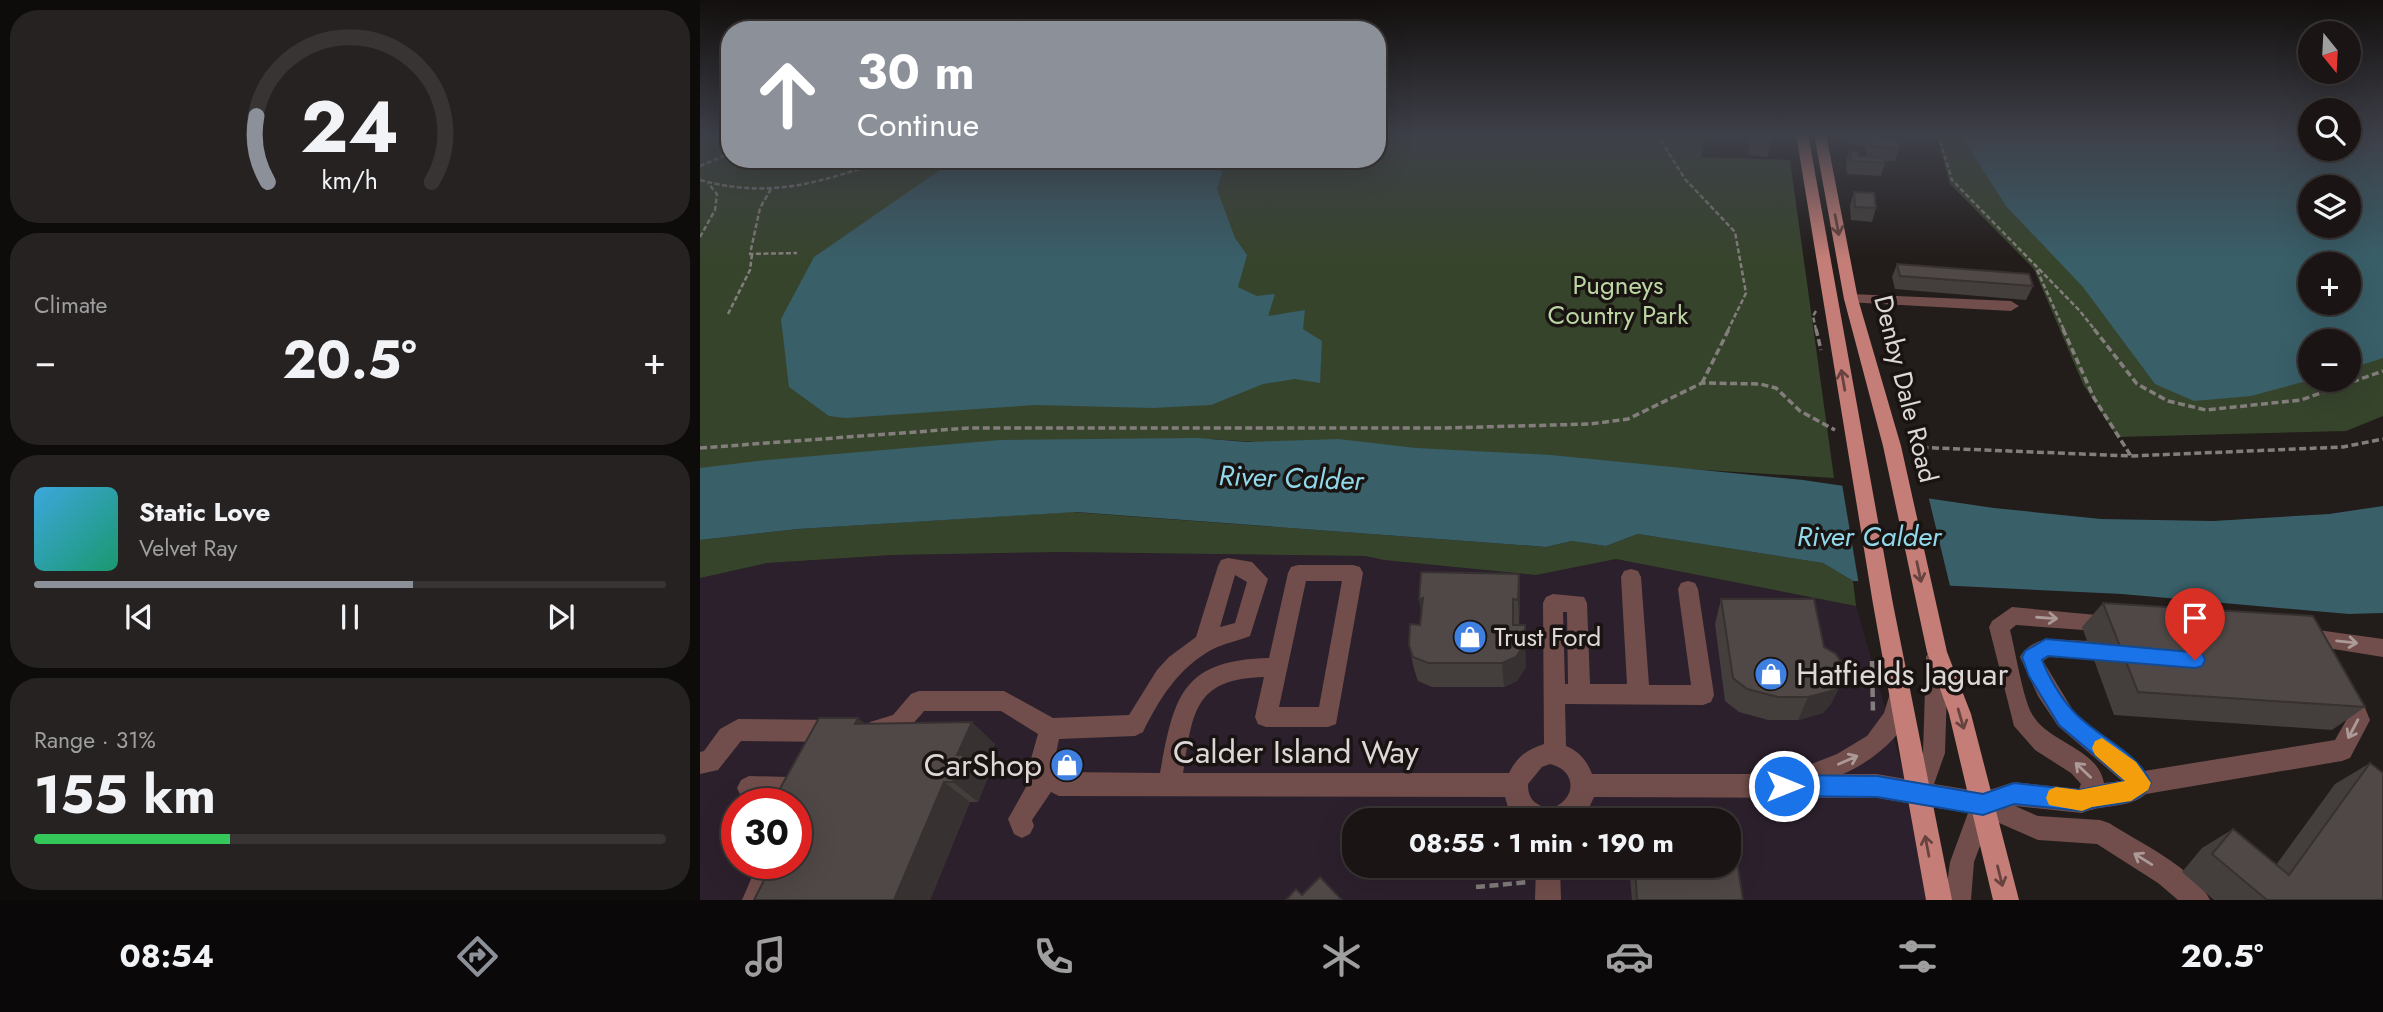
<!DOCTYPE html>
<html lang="en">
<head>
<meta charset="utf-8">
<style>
  :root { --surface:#1a1514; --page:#272222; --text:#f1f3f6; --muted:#9f9fa0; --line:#383434; --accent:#8c9099 }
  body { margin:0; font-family:Jost,sans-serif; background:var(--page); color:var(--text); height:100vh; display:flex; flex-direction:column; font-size:26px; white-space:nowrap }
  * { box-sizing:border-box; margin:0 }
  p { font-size:23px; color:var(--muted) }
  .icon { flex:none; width:38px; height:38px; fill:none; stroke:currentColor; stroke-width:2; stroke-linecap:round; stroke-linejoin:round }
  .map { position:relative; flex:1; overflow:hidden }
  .drawer { display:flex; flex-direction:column; gap:10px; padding:10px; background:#0e0c0b; width:700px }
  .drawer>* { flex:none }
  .hud { position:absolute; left:21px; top:21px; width:665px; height:147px; border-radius:28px; box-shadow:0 7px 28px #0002,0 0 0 2px var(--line); background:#8c9099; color:#fff; overflow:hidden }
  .needle { width:46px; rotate:162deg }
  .controls { position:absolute; left:1598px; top:21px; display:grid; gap:14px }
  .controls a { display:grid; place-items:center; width:63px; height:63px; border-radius:50%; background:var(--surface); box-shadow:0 7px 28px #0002,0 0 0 2px var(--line); font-size:35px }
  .speed { position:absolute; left:21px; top:788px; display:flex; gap:14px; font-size:35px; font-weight:700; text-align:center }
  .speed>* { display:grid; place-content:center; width:91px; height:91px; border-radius:50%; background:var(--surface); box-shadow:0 7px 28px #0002,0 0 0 2px var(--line); line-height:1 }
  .speed .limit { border:10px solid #d22; background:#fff; color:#111 }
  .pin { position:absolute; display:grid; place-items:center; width:60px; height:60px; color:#fff; margin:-72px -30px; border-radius:50% 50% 50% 0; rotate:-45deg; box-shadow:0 0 7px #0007 }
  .pin .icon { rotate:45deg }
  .me { position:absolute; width:77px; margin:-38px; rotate:90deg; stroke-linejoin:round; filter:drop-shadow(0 0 5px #0008) }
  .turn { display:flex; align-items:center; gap:24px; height:147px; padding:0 21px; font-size:32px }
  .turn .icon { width:91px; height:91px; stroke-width:2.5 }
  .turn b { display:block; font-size:49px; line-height:60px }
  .big { font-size:52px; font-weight:700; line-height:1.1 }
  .drawer .card { flex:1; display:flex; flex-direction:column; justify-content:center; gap:10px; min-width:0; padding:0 24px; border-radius:28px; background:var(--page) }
  .drawer .dial { align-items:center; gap:0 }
  .dial svg { height:182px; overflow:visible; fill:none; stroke:var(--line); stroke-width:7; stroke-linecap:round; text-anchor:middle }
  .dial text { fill:var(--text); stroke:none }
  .song { display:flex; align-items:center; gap:21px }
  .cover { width:84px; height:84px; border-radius:10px; background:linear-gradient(135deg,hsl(200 70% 55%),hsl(160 70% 35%)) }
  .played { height:7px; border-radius:4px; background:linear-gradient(90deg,var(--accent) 60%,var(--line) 60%) }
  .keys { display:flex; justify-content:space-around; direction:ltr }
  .heat { display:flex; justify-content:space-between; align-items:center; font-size:38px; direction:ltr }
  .charge { height:10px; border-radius:5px; background:linear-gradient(90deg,#34c759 31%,var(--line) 0) }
  .trip { position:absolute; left:642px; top:808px; width:399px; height:70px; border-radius:28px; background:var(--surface); box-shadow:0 7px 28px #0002,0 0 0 2px var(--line); font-weight:700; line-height:70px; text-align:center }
  .tabs { display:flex; height:112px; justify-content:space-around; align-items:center; background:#0a0808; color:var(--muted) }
  .tabs .icon { width:49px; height:49px }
  .tabs .current { color:var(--accent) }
  .tabs b { font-size:32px; color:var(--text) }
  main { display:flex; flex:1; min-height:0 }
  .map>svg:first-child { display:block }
  .commercial { fill:#2c202d; fill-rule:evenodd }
  .green { fill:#37442c }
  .water { fill:#395f69; fill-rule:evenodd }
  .pier { fill:#221c1a }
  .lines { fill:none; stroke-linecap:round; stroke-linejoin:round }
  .path-far2 { stroke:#837e7c; stroke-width:2.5; stroke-dasharray:5 2.5; stroke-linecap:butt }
  .path-far1 { stroke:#837e7c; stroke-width:3.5; stroke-dasharray:7 3.5; stroke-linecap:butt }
  .path { stroke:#837e7c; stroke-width:4.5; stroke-dasharray:9 4.5; stroke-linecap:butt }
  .minor { fill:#714e4b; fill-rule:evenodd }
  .major { fill:#c57e77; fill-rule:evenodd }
  .wall { fill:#443e3c }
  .shaded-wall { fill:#373231 }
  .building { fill:#4f4846; stroke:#373231; stroke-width:2 }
  .oneway { stroke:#66433f }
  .oneway2 { stroke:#ac9a98 }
  .route { fill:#1a73e8; stroke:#114b97; stroke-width:2 }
  .slow { fill:#f59e0b }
  .labels { text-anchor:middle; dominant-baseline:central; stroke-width:7; stroke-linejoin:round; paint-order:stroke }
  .park-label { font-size:26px; fill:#bbd6a3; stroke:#191311 }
  .street-label { font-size:26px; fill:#ddd8d7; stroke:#191311 }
  .poi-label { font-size:26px; fill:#ddd8d7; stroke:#191311; text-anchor:start }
  .water-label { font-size:28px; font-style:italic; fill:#91d8eb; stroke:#191311 }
  .near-poi-label { font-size:32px; fill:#ddd8d7; stroke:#191311; text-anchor:start }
  .near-street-label { font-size:32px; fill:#ddd8d7; stroke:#191311 }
</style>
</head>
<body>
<main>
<section class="drawer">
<div class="card dial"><svg viewBox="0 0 100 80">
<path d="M14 69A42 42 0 1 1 86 69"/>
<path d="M14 69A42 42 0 0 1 9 40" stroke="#8c9099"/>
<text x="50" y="56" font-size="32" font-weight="700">24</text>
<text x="50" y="72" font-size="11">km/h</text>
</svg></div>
<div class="card"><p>Climate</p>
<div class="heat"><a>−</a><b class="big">20.5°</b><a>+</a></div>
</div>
<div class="card">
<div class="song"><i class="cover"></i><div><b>Static Love</b><p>Velvet Ray</p></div></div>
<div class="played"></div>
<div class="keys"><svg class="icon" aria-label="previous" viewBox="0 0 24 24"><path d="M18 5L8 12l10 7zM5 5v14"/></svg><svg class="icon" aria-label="pause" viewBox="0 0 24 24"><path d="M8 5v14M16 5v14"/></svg><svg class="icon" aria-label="next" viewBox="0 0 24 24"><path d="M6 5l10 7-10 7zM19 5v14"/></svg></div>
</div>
<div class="card"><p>Range · 31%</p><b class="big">155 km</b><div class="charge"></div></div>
</section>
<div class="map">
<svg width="1683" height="900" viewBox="0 0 1683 900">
  <rect width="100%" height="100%" fill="#221c1a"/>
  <path class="commercial" d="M362 552 665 556 684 560 836 575 916 559 1156 606 1240 900H0V578L67 563 193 555ZM37 803H96V863H37ZM654 821H1029V866H654Z"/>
  <path class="green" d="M0 134H30V159H677V134H1003L1002 157 1090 160 1134 478 509 439 0 485Z
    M1236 134H1261L1610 380H1648L1649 366 1683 355V416L1646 431 1417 437 1383 384 1334 269 1250 184Z
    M372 512 846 547 872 541 906 546 938 534 1123 563 1153 581 1156 606 916 559 836 575 684 560 665 556 362 552 193 555 67 563 0 578V540L98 529Z"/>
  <path class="water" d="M1260 134H1610V149H1648L1649 134H1683V358L1649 369 1648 341H1610V380L1551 396 1494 401 1455 384 1383 287 1306 206ZM1610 187H1648V226H1610ZM1610 264H1648V303H1610Z
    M256 159H526L517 189 535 238 547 255 538 287 557 296 575 294 568 316 605 310 603 329 622 341 620 383 595 379 563 384 511 405 452 408 336 405 145 418 129 416 89 387 81 319 114 257Z
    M497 438 548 442 638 439 716 448 851 455 1103 480 1294 508 1401 519 1513 521 1629 514 1683 506V613L1649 614 1422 594 1153 581 1123 563 938 534 906 546 872 541 846 547 376 512 98 529 0 540V468L67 460 300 440Z"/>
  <path class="pier" d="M1142 484 1228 495 1251 590 1159 585Z"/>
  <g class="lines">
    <path class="path-far2" d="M957 134 985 179 1035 232 1046 293 1028 330
      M1238 134 1252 180 1379 310 1395 330
      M0 166 30 153
      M0 180C74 200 121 181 191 159
      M71 189 60 208 50 254 97 253
      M0 237 15 210 17 194 8 183
      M1337 270 1364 330
      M1116 311 1113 316 1116 330
      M28 314 50 270 52 254"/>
    <path class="path-far1" d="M1116 329 1121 350
      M1363 329 1394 398 1431 456
      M1394 329 1437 384 1468 401 1506 410 1601 400 1683 371
      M1002 383 1029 329
      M1211 447 1431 456 1643 447 1683 439
      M0 448 269 428H745L890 424 928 419 1002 383 1060 384 1076 388 1100 411 1135 430"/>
    <path class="path" d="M1172 661 1173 713
      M776 887 829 882"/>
    <path class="minor" d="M1151 294 1311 301 1319 306 1311 311 1146 302 1144 299 1146 296Z
      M528 558 552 562 568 579 550 636C538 641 525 643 513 649 479 667 459 699 443 732L435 736 359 739 353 768 361 772 460 773C474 696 482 660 569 658L588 573 591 567 598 565H653L660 567 663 573 636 724 628 727H566L558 724 555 717 564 677C493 679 493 713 483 773H809C817 757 826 750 844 744L843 603 846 597 853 594 884 597 887 603 890 684H927L921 577 924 571 931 569 938 571 941 577 949 685H991L978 589 981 583 988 581 995 583 998 589 1014 695 1011 702 1003 705 865 704 866 746C879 751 887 761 892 774H1086L1137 754 1167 736 1184 713 1191 690 1199 687 1207 690C1223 725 1170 763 1143 774H1177L1211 780 1223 753 1226 657 1230 650 1237 648 1244 650 1248 657 1245 753 1234 784 1283 792 1314 782 1379 789 1381 784 1371 773 1335 750 1314 726 1289 627 1292 621 1312 607 1418 617 1421 623 1418 629 1411 632 1316 625 1310 630C1315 649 1323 699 1332 714 1348 743 1398 748 1404 783L1422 781 1358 726 1338 696 1320 657C1325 647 1336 642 1346 639L1411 642 1418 644 1421 651 1418 658 1411 660 1349 657 1343 661 1374 712 1444 771 1635 740 1647 719 1633 695 1636 688 1644 685C1660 691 1664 705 1670 720L1650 758 1642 761 1446 794C1429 809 1402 804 1382 813L1315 806 1338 816 1400 820 1409 823C1437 841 1497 870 1510 900H1478L1458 883 1397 844 1338 840 1290 819 1274 862 1271 900H1245L1250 862 1268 813 1177 798 894 797 887 812 878 821H819L808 807 805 797 359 796 351 792 332 820 334 826 330 834 322 838 314 834 308 819 331 778V759L338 734 301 711H224C211 727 193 746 170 736L167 729 170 722 193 715 211 694 219 691H304L353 718 429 715 457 670 469 657 496 637 518 566 521 560ZM535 575 547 582 535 623 520 627ZM606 581H642L619 707H579ZM863 612H867L868 684H865ZM850 764C879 771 876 802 849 809 835 804 828 800 828 784L842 767Z
      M1603 628 1683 639V657L1596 643 1593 637 1596 631Z
      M38 719 136 720 144 723 147 731 144 739 136 742 41 741 18 770 0 774V752L4 751 20 729Z
      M49 776 89 777 107 785 111 793 103 811 96 814V803L49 800 41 796 37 788 41 780Z
      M58 863H82L68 900H42Z
      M836 866H860L861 900H835Z"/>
    <path class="major" d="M1096 134H1108L1193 604 1252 900H1226L1173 604Z
      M1114 134H1126L1158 299 1201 446 1247 652 1271 714 1319 900H1293L1249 714 1227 652 1183 446 1144 299Z"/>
  </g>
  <path class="wall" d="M1050 134H1075L1073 140H1070L1068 157 1048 155Z
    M1146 134H1170V136L1199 148 1195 161H1184L1185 163 1181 176 1147 174 1146 164 1149 151 1159 156H1167L1165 148 1166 145 1149 144Z
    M1154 192 1176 208 1172 222 1151 220 1150 205Z
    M1197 264 1333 286 1326 300 1195 289 1192 277Z
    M819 574 820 599 819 625H814L826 667 817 681 804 687H732L718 681 714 669 709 645 720 625 721 613Z
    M1021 599 1131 704 1123 713 1098 720H1068L1039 712 1025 701 1015 624Z
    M1403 603 1665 707 1632 730 1414 715 1382 627Z
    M165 724 295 744 283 772 288 777 278 802H270L230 900H54Z
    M1670 763 1683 900H1514L1482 872 1502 848 1533 829 1576 865 1635 784Z
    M1030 815 1043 900H932L929 866H1029V821H930L931 817Z"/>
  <path class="shaded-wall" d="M819 574 820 599 819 625 818 600Z
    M723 598V625L719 600Z
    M825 625 826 667 817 681 804 687 802 663Z
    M1143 681 1131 704 1123 713 1098 720 1108 697Z
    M158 718 186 740 155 724Z
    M272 722 295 744 283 772 288 777 278 802 253 782 257 755Z
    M244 782 270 802 230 900H194Z"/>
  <path class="building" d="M1051 134H1070V144L1051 142Z
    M1169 135 1195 137 1199 148 1172 147Z
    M1149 151 1159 152V156L1184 158 1185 163 1151 161Z
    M1154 192 1174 193 1176 208 1155 207Z
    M1197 264 1329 274 1333 286 1200 276Z
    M721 572 819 574 818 600 813 599V625H825V643L816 657 802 663H728L713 657 709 645 710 624 720 625 723 598 719 600Z
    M1021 599H1114L1124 647 1136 654 1144 667 1143 681 1135 690 1108 697H1078L1047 689 1033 678Z
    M1403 603 1613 616 1665 707 1438 692Z
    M119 718H158L155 724 272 722 257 755H264L253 782H244L194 900H54L73 863H96V803H72Z
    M1670 763 1683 773V900H1567L1512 854 1533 829 1589 875Z
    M1030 815 1043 900H937L935 866H1029V821H931V817Z
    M620 877 642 900H586L596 889 602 895Z"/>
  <defs><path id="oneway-shaft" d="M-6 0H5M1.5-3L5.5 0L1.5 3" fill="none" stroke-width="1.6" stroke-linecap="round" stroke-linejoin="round" transform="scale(1.75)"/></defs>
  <g class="oneway">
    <use href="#oneway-shaft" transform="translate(1137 225) rotate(79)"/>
    <use href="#oneway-shaft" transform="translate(1143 380) rotate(-100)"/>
    <use href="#oneway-shaft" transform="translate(1219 572) rotate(78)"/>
    <use href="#oneway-shaft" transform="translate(1261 719) rotate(74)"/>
    <use href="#oneway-shaft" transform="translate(1227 846) rotate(-101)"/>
    <use href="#oneway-shaft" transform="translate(1300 876) rotate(76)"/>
  </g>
  <g class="oneway2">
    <use href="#oneway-shaft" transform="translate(1347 618) rotate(4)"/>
    <use href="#oneway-shaft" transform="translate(1647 642) rotate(6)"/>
    <use href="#oneway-shaft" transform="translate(1653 729) rotate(118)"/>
    <use href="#oneway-shaft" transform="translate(1148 760) rotate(-24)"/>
    <use href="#oneway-shaft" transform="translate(1383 770) rotate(-136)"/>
    <use href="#oneway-shaft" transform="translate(1443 859) rotate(-148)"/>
  </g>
  <linearGradient id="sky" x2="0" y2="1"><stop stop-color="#130f0e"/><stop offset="0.52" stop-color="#3e4049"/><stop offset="1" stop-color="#3e4049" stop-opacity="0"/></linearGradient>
  <rect width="1683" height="260" fill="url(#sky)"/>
  <path class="route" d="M1346 639 1502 653 1505 660 1502 666 1495 668 1348 656 1342 660C1348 676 1362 700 1374 712 1397 737 1437 751 1451 783 1440 809 1404 802 1382 811L1314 804 1283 815 1177 797 1084 796 1077 793 1074 786 1077 778 1084 775 1177 776 1283 794 1314 783 1379 790 1425 781 1359 725 1329 676 1322 657 1325 651Z"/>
  <path class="slow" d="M1402 738 1436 762 1451 783 1448 790 1431 801 1392 807 1382 811 1349 805 1346 798 1349 790 1356 787 1379 790 1425 781 1395 755 1392 748 1395 741Z"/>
  <defs>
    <symbol id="shop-disc" viewBox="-11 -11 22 22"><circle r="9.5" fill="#3f7fe0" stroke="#191311"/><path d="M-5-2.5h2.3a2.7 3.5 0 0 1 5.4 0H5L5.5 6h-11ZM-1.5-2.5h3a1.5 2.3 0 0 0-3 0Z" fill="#fff"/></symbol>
  </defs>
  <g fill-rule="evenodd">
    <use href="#shop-disc" x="751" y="618" width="38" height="38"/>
    <use href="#shop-disc" x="1052" y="655" width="38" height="38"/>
    <use href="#shop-disc" x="348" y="746" width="38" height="38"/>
  </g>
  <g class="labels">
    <g class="park-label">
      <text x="918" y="285">Pugneys<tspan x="918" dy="30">Country Park</tspan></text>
    </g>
    <g class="street-label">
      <text transform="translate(1206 389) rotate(76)">Denby Dale Road</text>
    </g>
    <g class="poi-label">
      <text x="794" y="637">Trust Ford</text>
    </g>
    <g class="water-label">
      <text transform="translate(591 478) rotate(2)">River Calder</text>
      <text x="1169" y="536">River Calder</text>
    </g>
    <g class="near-poi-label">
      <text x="1096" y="674">Hatfields Jaguar</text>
      <text x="342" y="765" text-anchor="end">CarShop</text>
    </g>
    <g class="near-street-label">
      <text x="596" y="752">Calder Island Way</text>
    </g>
  </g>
</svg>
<div class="controls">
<a><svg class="needle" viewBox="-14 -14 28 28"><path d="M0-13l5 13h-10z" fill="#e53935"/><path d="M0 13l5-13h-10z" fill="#9f9fa0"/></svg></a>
<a><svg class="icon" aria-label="search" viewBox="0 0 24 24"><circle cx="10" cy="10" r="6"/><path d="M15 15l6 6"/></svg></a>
<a><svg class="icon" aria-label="layers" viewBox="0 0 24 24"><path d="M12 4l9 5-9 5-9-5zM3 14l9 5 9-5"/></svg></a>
<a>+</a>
<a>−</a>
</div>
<div class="speed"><div class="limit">30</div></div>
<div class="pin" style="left:1495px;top:660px;background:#d93025"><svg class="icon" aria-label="arrive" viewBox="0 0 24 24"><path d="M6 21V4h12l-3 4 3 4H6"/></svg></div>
<svg class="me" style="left:1084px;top:786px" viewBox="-20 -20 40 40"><circle r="17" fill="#1a73e8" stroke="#fff" stroke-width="3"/><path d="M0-11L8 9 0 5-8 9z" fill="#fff"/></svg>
<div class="trip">08:55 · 1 min · 190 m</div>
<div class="hud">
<div class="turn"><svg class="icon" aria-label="ahead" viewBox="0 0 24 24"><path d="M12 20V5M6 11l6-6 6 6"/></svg><div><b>30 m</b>Continue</div></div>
</div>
</div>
</main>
<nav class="tabs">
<b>08:54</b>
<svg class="icon current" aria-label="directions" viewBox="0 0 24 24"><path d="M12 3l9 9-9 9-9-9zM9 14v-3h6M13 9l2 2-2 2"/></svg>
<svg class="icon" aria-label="music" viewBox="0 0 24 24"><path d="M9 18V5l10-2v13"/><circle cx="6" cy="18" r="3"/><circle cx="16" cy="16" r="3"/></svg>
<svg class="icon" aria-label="phone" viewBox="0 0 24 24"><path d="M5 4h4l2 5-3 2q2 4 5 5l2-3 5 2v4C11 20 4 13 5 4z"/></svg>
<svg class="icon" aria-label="climate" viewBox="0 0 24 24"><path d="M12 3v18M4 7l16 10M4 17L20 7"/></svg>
<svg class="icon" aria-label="car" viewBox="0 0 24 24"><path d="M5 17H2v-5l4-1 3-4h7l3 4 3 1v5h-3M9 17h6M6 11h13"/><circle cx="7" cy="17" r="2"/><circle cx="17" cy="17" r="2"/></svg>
<svg class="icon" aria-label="filters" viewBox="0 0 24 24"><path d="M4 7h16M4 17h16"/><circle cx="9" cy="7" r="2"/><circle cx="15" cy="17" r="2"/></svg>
<b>20.5°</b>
</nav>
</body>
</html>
